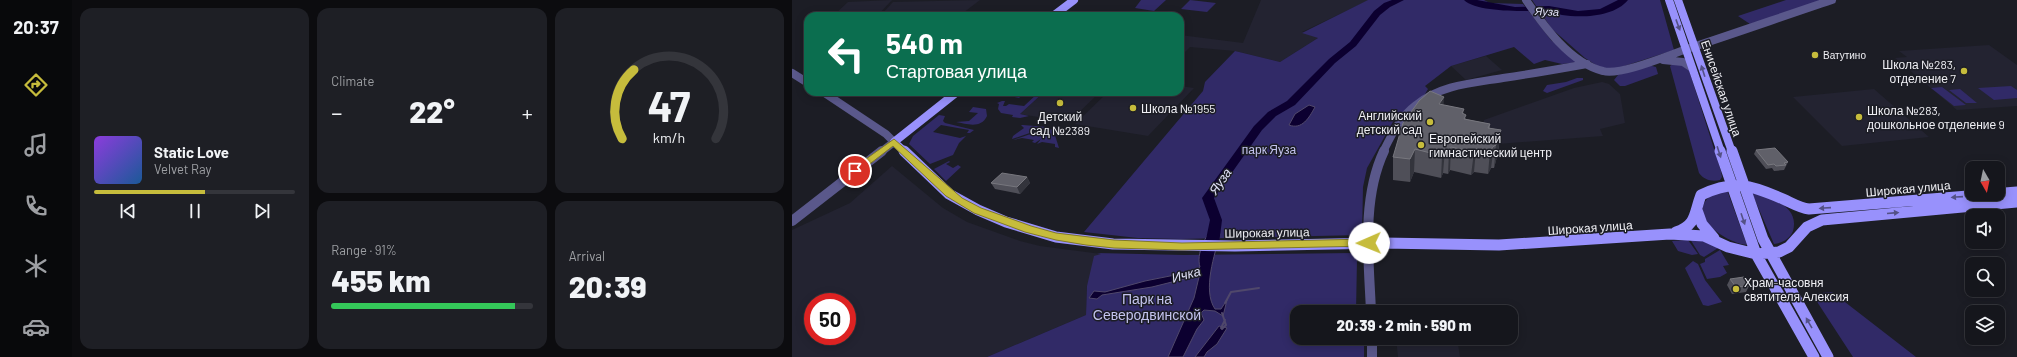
<!DOCTYPE html>
<html lang="en">
<head>
<meta charset="utf-8">
<style>
  :root { --surface:#15161c; --page:#1e1f25; --text:#f1f3f6; --muted:#9d9fa3; --line:#34353b; --accent:#c6bc3c }
  body { margin:0; font-family:Barlow,sans-serif; background:var(--page); color:var(--text); height:100vh; display:flex; flex-direction:column; font-size:15px; white-space:nowrap }
  * { box-sizing:border-box; margin:0 }
  p { font-size:13px; color:var(--muted) }
  .icon { flex:none; width:22px; height:22px; fill:none; stroke:currentColor; stroke-width:2; stroke-linecap:round; stroke-linejoin:round }
  .map { position:relative; flex:1; overflow:hidden }
  .sheet { display:flex; flex-direction:column; gap:8px; padding:8px; background:#0c0c0f; width:720px }
  .sheet>* { flex:none }
  .guide { position:absolute; left:12px; top:12px; width:380px; height:84px; border-radius:12px; box-shadow:0 2px 10px #0003,0 0 0 1px var(--line); background:#0b6e4f; color:#fff; overflow:hidden }
  .needle { width:26px; rotate:171deg }
  .tools { position:absolute; left:1173px; top:161px; display:grid; gap:8px }
  .tools a { display:grid; place-items:center; width:40px; height:40px; border-radius:8px; background:var(--surface); box-shadow:0 2px 10px #0003,0 0 0 1px var(--line); font-size:20px }
  .speed { position:absolute; left:12px; top:293px; display:flex; gap:8px; font-size:20px; font-weight:700; text-align:center }
  .speed>* { display:grid; place-content:center; width:52px; height:52px; border-radius:50%; background:var(--surface); box-shadow:0 2px 10px #0003,0 0 0 1px var(--line); line-height:1 }
  .speed .limit { border:6px solid #d22; background:#fff; color:#111 }
  .pin { position:absolute; display:grid; place-items:center; width:34px; height:34px; color:#fff; margin:-17px; border:2px solid #fff; border-radius:50%; box-shadow:0 1px 4px #0007 }
  .me { position:absolute; width:44px; margin:-22px; rotate:269deg; stroke-linejoin:round; filter:drop-shadow(0 0 3px #0008) }
  .turn { display:flex; align-items:center; gap:14px; height:84px; padding:0 16px; font-size:18px }
  .turn .icon { width:52px; height:52px; stroke-width:2.5 }
  .turn b { display:block; font-size:28px; line-height:34px }
  .big { font-size:30px; font-weight:800; line-height:1.1 }
  .sheet .card { flex:1; display:flex; flex-direction:column; justify-content:center; gap:6px; min-width:0; padding:0 14px; border-radius:12px; background:var(--page) }
  .sheet .dial { align-items:center; gap:0 }
  .dial svg { height:104px; overflow:visible; fill:none; stroke:var(--line); stroke-width:7; stroke-linecap:round; text-anchor:middle }
  .dial text { fill:var(--text); stroke:none }
  .song { display:flex; align-items:center; gap:12px }
  .cover { width:48px; height:48px; border-radius:6px; background:linear-gradient(135deg,hsl(270 70% 55%),hsl(210 70% 35%)) }
  .played { height:4px; border-radius:2px; background:linear-gradient(90deg,var(--accent) 55%,var(--line) 55%) }
  .keys { display:flex; justify-content:space-around; direction:ltr }
  .heat { display:flex; justify-content:space-between; align-items:center; font-size:22px; direction:ltr }
  .charge { height:6px; border-radius:3px; background:linear-gradient(90deg,#34c759 91%,var(--line) 0) }
  .sheet .tiles { flex:1; display:grid; gap:8px; grid-template-columns:repeat(3,1fr) }
  .card:first-child { grid-row:span 2 }
  .trip { position:absolute; left:498px; top:305px; width:228px; height:40px; border-radius:12px; background:var(--surface); box-shadow:0 2px 10px #0003,0 0 0 1px var(--line); font-weight:800; line-height:40px; text-align:center }
  main { display:flex; flex:1; min-height:0 }
  .dock { display:flex; flex-direction:column; width:72px; justify-content:space-around; align-items:center; background:#08090b; color:var(--muted) }
  .dock .icon { width:28px; height:28px }
  .dock .on { color:var(--accent) }
  .dock b { font-size:18px; color:var(--text) }
  .map>svg:first-child { display:block }
  .built { fill:#232331; fill-rule:evenodd }
  .green { fill:#312a67 }
  .water { fill:#0c0030; stroke:#50486b }
  .lines { fill:none; stroke-linecap:round; stroke-linejoin:round }
  .stream { stroke:#50486b; stroke-width:2 }
  .river { fill:#0c0030; fill-rule:evenodd }
  .minor-far1 { stroke:#5a588b; stroke-width:8 }
  .minor { stroke:#5a588b; stroke-width:10 }
  .major-far1 { stroke:#9891fc; stroke-width:8 }
  .major { stroke:#9891fc; stroke-width:11 }
  .wall { fill:#4f4f58 }
  .shaded-wall { fill:#33343c }
  .building { fill:#606069; stroke:#77777e }
  .oneway { fill:#545186 }
  .route { fill:#c6bc3c; stroke:#817a27 }
  .poi-dot { fill:#c6bc3c; stroke:#1c1d25; stroke-width:1.5 }
  .labels { text-anchor:middle; dominant-baseline:central; stroke-width:3; stroke-linejoin:round; paint-order:stroke }
  .far-poi-label { font-size:10px; fill:#efeff4; stroke:#1c1d25; text-anchor:start }
  .far-water-label { font-size:11px; font-style:italic; fill:#e0e1f7; stroke:#1c1d25 }
  .poi-label { font-size:12px; fill:#efeff4; stroke:#1c1d25; text-anchor:start }
  .street-label { font-size:12px; fill:#efeff4; stroke:#1c1d25 }
  .park-label { font-size:12px; fill:#c3c3ee; stroke:#1c1d25 }
  .water-label { font-size:13px; font-style:italic; fill:#e0e1f7; stroke:#1c1d25 }
  .near-park-label { font-size:14px; fill:#c3c3ee; stroke:#1c1d25 }
</style>
</head>
<body>
<main>
<nav class="dock">
<b>20:37</b>
<svg class="icon on" aria-label="directions" viewBox="0 0 24 24"><path d="M12 3l9 9-9 9-9-9zM9 14v-3h6M13 9l2 2-2 2"/></svg>
<svg class="icon" aria-label="music" viewBox="0 0 24 24"><path d="M9 18V5l10-2v13"/><circle cx="6" cy="18" r="3"/><circle cx="16" cy="16" r="3"/></svg>
<svg class="icon" aria-label="phone" viewBox="0 0 24 24"><path d="M5 4h4l2 5-3 2q2 4 5 5l2-3 5 2v4C11 20 4 13 5 4z"/></svg>
<svg class="icon" aria-label="climate" viewBox="0 0 24 24"><path d="M12 3v18M4 7l16 10M4 17L20 7"/></svg>
<svg class="icon" aria-label="car" viewBox="0 0 24 24"><path d="M5 17H2v-5l4-1 3-4h7l3 4 3 1v5h-3M9 17h6M6 11h13"/><circle cx="7" cy="17" r="2"/><circle cx="17" cy="17" r="2"/></svg>
</nav>
<section class="sheet">
<div class="tiles">
<div class="card">
<div class="song"><i class="cover"></i><div><b>Static Love</b><p>Velvet Ray</p></div></div>
<div class="played"></div>
<div class="keys"><svg class="icon" aria-label="previous" viewBox="0 0 24 24"><path d="M18 5L8 12l10 7zM5 5v14"/></svg><svg class="icon" aria-label="pause" viewBox="0 0 24 24"><path d="M8 5v14M16 5v14"/></svg><svg class="icon" aria-label="next" viewBox="0 0 24 24"><path d="M6 5l10 7-10 7zM19 5v14"/></svg></div>
</div>
<div class="card"><p>Climate</p>
<div class="heat"><a>−</a><b class="big">22°</b><a>+</a></div>
</div>
<div class="card dial"><svg viewBox="0 0 100 80">
<path d="M14 69A42 42 0 1 1 86 69"/>
<path d="M14 69A42 42 0 0 1 23 16" stroke="#c6bc3c"/>
<text x="50" y="56" font-size="32" font-weight="700">47</text>
<text x="50" y="72" font-size="11">km/h</text>
</svg></div>
<div class="card"><p>Range · 91%</p><b class="big">455 km</b><div class="charge"></div></div>
<div class="card"><p>Arrival</p><b class="big">20:39</b></div>
</div>
</section>
<div class="map">
<svg width="1225" height="357" viewBox="0 0 1225 357">
  <rect width="100%" height="100%" fill="#1c1d25"/>
  <path class="built" d="M100 0 85 16H41L56 2Z
    M188 0 167 16H88L101 2Z
    M469 0H577L510 32 526 38 488 62 443 51 398 47 388 57V35L451 43Z
    M1197 45 1225 65V106L1165 110 1103 58 1115 57 1107 51Z
    M694 56 710 70 674 80 659 66Z
    M810 82 817 84 828 94 833 123 808 129 811 136 705 144 692 124V120L782 88Z
    M388 86 402 88 356 136 283 124 316 92H388Z
    M1082 89 1137 137 1050 146 1001 97Z
    M252 92H308L277 122 228 114Z
    M100 166 151 208 175 222 228 241 248 246 309 254 295 286 294 315 195 357H0V230L58 203ZM21 302H55V336H21Z
    M717 305 723 321 719 322V312L668 311Z
    M604 338H665L668 357H606Z"/>
  <path class="green" d="M349 0H374L362 11 343 8Z
    M398 0 424 3 415 12 389 9Z
    M576 0H692L698 3 731 4 759 40 787 62 770 64 753 60 742 64 722 47 659 66 633 86 636 89 633 94 602 120 575 168 571 187 570 235 389 239 346 238 292 232 411 91 413 82 443 51 488 62 526 38 510 33Z
    M740 0H868L882 50 820 70 807 67 793 58 760 29Z
    M994 0H1033L958 24 946 16Z
    M882 63 896 67 929 171 930 177 928 180C920 182 912 180 907 173L878 66Z
    M856 65 864 67 866 74 833 86H828L822 80 826 75Z
    M785 78H791V80L755 93 751 91 755 85 774 82Z
    M1219 86 1225 90V98L1202 100 1186 88Z
    M1150 87 1174 105 1162 106 1139 88Z
    M1168 89 1185 103H1174L1157 90Z
    M221 92H252L228 114 237 116 228 118 220 117 221 115 209 113 206 109 207 104 205 103 210 101H213L211 106H214L217 104 232 106 245 94 233 92 227 98 213 95 215 93Z
    M181 107 194 109 195 116C189 129 175 124 164 122L177 121 186 113 177 112Z
    M147 115 153 116 151 121 153 123 182 130 178 133H175L177 130 149 125 141 132 168 138 174 136 167 143 161 155 138 164 117 144 121 136Z
    M229 125H231L255 127 220 139 221 136 232 128Z
    M256 128 257 130 261 129 267 148 263 147V144L250 142 245 144 249 139 243 143 240 142 242 140 230 138 221 140Z
    M157 161 158 162 154 164 161 168 166 165 169 167 154 181 142 169Z
    M935 190 955 245C938 244 897 220 915 199 920 194 929 192 935 190Z
    M959 191C978 198 1008 205 1001 231 998 239 990 243 982 244Z
    M898 239H908L926 248 912 257 908 255Z
    M896 240 906 254 900 255 886 251 880 241Z
    M928 250 937 265 931 266 935 273 928 277 915 279 908 264 913 262V259Z
    M305 253 392 255 562 253 565 259 564 312H505V338H572V357H195L294 315 295 286 302 256 309 254Z
    M901 261 906 264 913 280 930 302 916 306 911 305 893 268Z
    M1040 292 1124 357H1061L1020 294Z"/>
  <path class="water" d="M517 105 523 107C517 118 510 130 497 125L503 114Z
    M423 227 428 234C423 254 410 290 423 309H429L435 300 431 316 423 311 412 310 409 313 412 320 405 329 391 357H376L402 298 407 277 404 276 360 287 310 295 305 299 297 298 302 291 313 292 353 281 403 271 408 267C404 254 413 235 423 227Z
    M427 326 435 328 425 344 415 352 412 357H403Z"/>
  <g class="lines">
    <path class="stream" d="M433 303 439 292 467 288
      M430 313 434 325 430 329
      M429 328 433 320"/>
    <path class="river" d="M600 0H612L598 7 588 15 564 46 543 63 503 105 484 116 470 130 422 198 430 220 427 244 425 247 420 249 415 247 413 244 418 220 410 198 462 126 476 112 495 101 537 59 558 42 582 11 592 3Z
      M672 0H685L723 7 757 6 786 11 808 9 826 0H836C822 17 790 18 770 15 765 14 760 12 755 11 736 11 685 13 672 0Z"/>
    <path class="minor-far1" d="M734 0C752 26 778 63 811 71 828 76 877 55 895 49 944 33 992 16 1040 0
      M871 60 891 62 900 68
      M0 73 16 83
      M31 92 94 134 102 142 89 152
      M591 152C600 134 608 117 624 105 648 85 681 83 711 78 739 74 767 69 795 64"/>
    <path class="minor" d="M0 221 90 151
      M579 312C577 260 569 200 592 151
      M580 338V357"/>
    <path class="major-far1" d="M877 0 929 152
      M886 0 940 152
      M261 16 282 0
      M113 152 102 142 165 92"/>
    <path class="major" d="M112 151 157 194 186 210 214 222 264 237 321 244 443 246 591 243 707 245 878 234 912 236 936 247 964 254 987 252 997 247 1015 227 1030 220 1225 202
      M928 151 964 254 1022 357
      M940 151 971 239 1036 357
      M905 210 910 224 922 238
      M884 232C905 225 902 213 909 195 942 179 959 185 991 199 1000 203 1008 208 1017 209L1225 192"/>
  </g>
  <path class="wall" d="M652 105 672 109 671 114 674 119 698 124V128L709 130 706 153 702 168H699L696 174 682 172 679 175 658 170 656 174 651 173 649 178 622 172 618 182 601 180V157Z
    M964 150 996 162 992 170 982 171 980 168 974 169 962 154Z
    M235 177 238 183 228 194 203 189 199 183Z
    M938 279 957 286 954 292 940 294 935 285Z"/>
  <path class="shaded-wall" d="M652 97 651 119 647 104Z
    M709 130 706 153 702 168 704 145Z
    M702 146 699 168 696 174 698 151Z
    M659 147 658 170 656 174 657 151Z
    M623 149 622 172 618 182V159Z
    M684 149 682 172 679 175 682 152Z
    M653 150 651 173 649 178 650 156Z
    M235 177 238 183 228 194 225 187Z"/>
  <path class="building" d="M638 91 652 97 647 104 672 109 670 113 674 115 672 119 698 124 696 128 709 130 704 145 702 146 698 151 684 149 682 152 659 147 657 151 653 150 650 156 623 149 618 159 601 157 611 123 627 101Z
    M983 148 996 162 992 163 994 165 984 166 982 164 976 165 964 150Z
    M210 173 235 177 225 187 199 183Z
    M952 277 957 286 944 287 938 279Z"/>
  <defs><path id="oneway-solid" d="M-6-.8H1V-3.2L6.5 0L1 3.2V.8H-6Z"/></defs>
  <g class="oneway">
    <use href="#oneway-solid" transform="translate(886 25) rotate(70)"/>
    <use href="#oneway-solid" transform="translate(911 71) rotate(-108)"/>
    <use href="#oneway-solid" transform="translate(927 152) rotate(72)"/>
    <use href="#oneway-solid" transform="translate(1165 197) rotate(176)"/>
    <use href="#oneway-solid" transform="translate(1033 208) rotate(176)"/>
    <use href="#oneway-solid" transform="translate(1101 213) rotate(-5)"/>
    <use href="#oneway-solid" transform="translate(951 219) rotate(71)"/>
    <use href="#oneway-solid" transform="translate(1017 323) rotate(-120)"/>
  </g>
  <path class="route" d="M102 139 170 198 189 208 239 226 264 233 322 240 390 243 577 239 582 243 577 246 390 250 322 248 294 245 264 240 233 232 182 213 154 196 101 146 66 173H60V169Z"/>
  <g class="poi-dot">
    <circle cx="1023" cy="55" r="4"/>
    <circle cx="1172" cy="71" r="4"/>
    <circle cx="268" cy="103" r="4"/>
    <circle cx="341" cy="108" r="4"/>
    <circle cx="1067" cy="117" r="4"/>
    <circle cx="638" cy="122" r="4"/>
    <circle cx="629" cy="145" r="4"/>
    <circle cx="944" cy="289" r="4"/>
  </g>
  <g class="labels">
    <g class="far-poi-label">
      <text x="1031" y="55">Ватутино</text>
    </g>
    <g class="far-water-label">
      <text transform="translate(755 11) rotate(2)">Яуза</text>
    </g>
    <g class="poi-label">
      <text x="1164" y="64" text-anchor="end">Школа №283,<tspan x="1164" dy="14">отделение 7</tspan></text>
      <text x="349" y="108">Школа №1955</text>
      <text x="1075" y="110">Школа №283,<tspan x="1075" dy="14">дошкольное отделение 9</tspan></text>
      <text x="630" y="115" text-anchor="end">Английский<tspan x="630" dy="14">детский сад</tspan></text>
      <text x="268" y="116" text-anchor="middle">Детский<tspan x="268" dy="14">сад №2389</tspan></text>
      <text x="637" y="138">Европейский<tspan x="637" dy="14">гимнастический центр</tspan></text>
      <text x="952" y="282">Храм-часовня<tspan x="952" dy="14">святителя Алексия</tspan></text>
    </g>
    <g class="street-label">
      <text transform="translate(930 88) rotate(71)">Енисейская улица</text>
      <text transform="translate(1116 188) rotate(-5)">Широкая улица</text>
      <text transform="translate(798 227) rotate(-4)">Широкая улица</text>
      <text transform="translate(475 232) rotate(-1)">Широкая улица</text>
    </g>
    <g class="park-label">
      <text x="477" y="149">парк Яуза</text>
    </g>
    <g class="water-label">
      <text transform="translate(428 181) rotate(-55)">Яуза</text>
      <text transform="translate(394 274) rotate(-15)">Ичка</text>
    </g>
    <g class="near-park-label">
      <text x="355" y="298">Парк на<tspan x="355" dy="16">Северодвинской</tspan></text>
    </g>
  </g>
</svg>
<div class="tools">
<a><svg class="needle" viewBox="-14 -14 28 28"><path d="M0-13l5 13h-10z" fill="#e53935"/><path d="M0 13l5-13h-10z" fill="#9d9fa3"/></svg></a>
<a><svg class="icon" aria-label="sound" viewBox="0 0 24 24"><path d="M4 9h4l5-4v14l-5-4H4zM17 9q2 3 0 6"/></svg></a>
<a><svg class="icon" aria-label="search" viewBox="0 0 24 24"><circle cx="10" cy="10" r="6"/><path d="M15 15l6 6"/></svg></a>
<a><svg class="icon" aria-label="layers" viewBox="0 0 24 24"><path d="M12 4l9 5-9 5-9-5zM3 14l9 5 9-5"/></svg></a>
</div>
<div class="speed"><div class="limit">50</div></div>
<div class="pin" style="left:63px;top:171px;background:#d93025"><svg class="icon" aria-label="arrive" viewBox="0 0 24 24"><path d="M6 21V4h12l-3 4 3 4H6"/></svg></div>
<svg class="me" style="left:577px;top:243px" viewBox="-20 -20 40 40"><circle r="19" fill="#fff"/><path d="M0-13L10 11 0 6-10 11z" fill="#c6bc3c"/></svg>
<div class="trip">20:39 · 2 min · 590 m</div>
<div class="guide">
<div class="turn"><svg class="icon" aria-label="left" viewBox="0 0 24 24"><path d="M17 20v-9H6M10 6l-5 5 5 5"/></svg><div><b>540 m</b>Стартовая улица</div></div>
</div>
</div>
</main>
</body>
</html>
